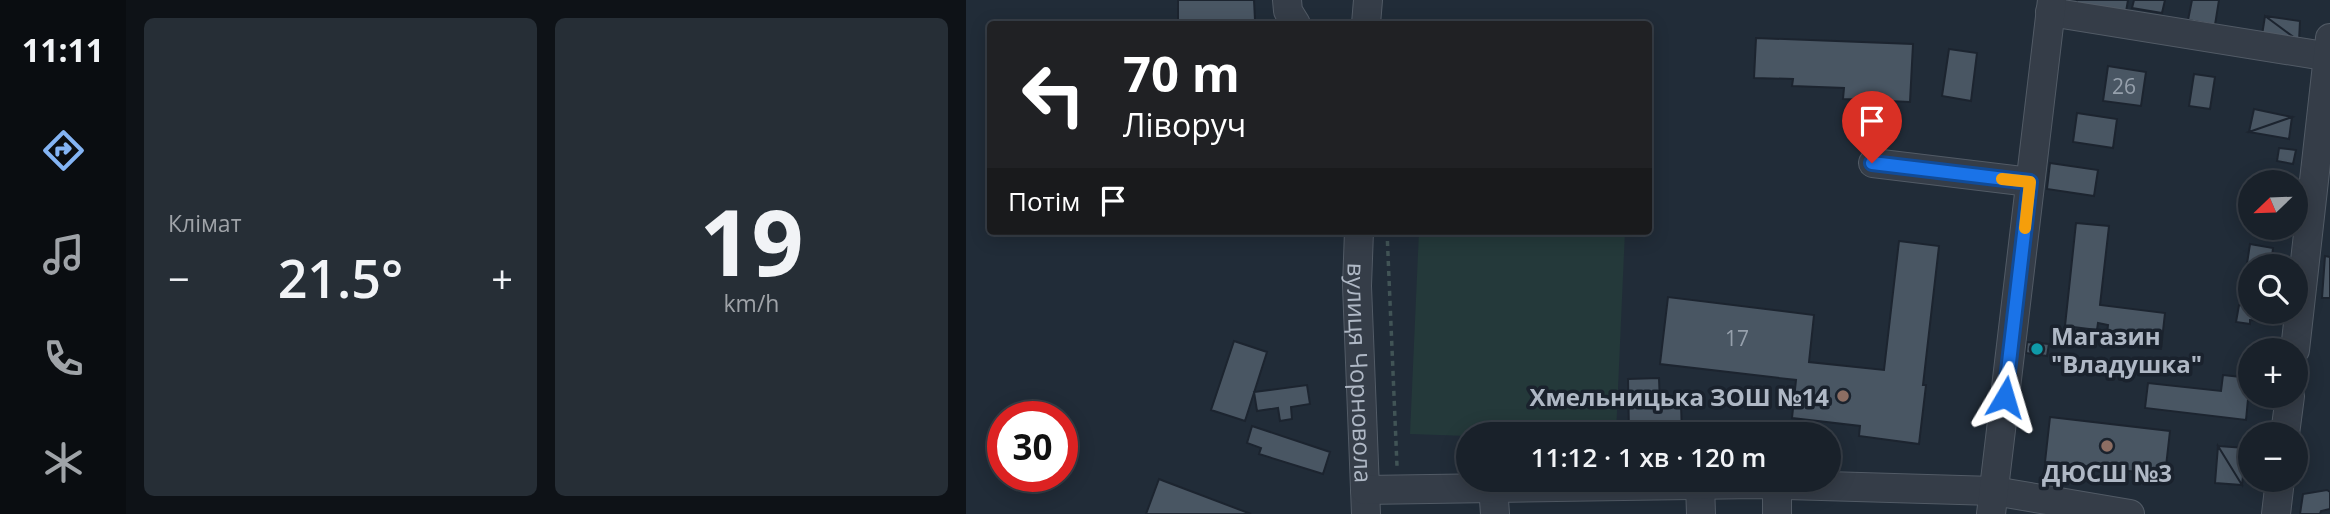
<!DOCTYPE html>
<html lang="uk">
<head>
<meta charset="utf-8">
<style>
  :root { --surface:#19212a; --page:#262e36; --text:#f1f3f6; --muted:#9fa3a8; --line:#373e47; --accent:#84b4f4 }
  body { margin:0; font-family:"Open Sans",sans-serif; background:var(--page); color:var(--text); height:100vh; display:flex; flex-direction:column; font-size:26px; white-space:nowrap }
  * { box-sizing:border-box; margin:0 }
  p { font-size:23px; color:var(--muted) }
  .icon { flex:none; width:38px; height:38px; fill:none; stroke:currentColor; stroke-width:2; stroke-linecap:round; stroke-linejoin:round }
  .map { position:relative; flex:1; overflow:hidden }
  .drawer { display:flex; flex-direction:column; gap:18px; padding:18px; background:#0e1217; width:840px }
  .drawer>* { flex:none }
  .banner { position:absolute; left:21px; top:21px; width:665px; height:214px; border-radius:7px; box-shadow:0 4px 18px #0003,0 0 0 2px var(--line); background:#202124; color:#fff; overflow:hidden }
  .needle { width:46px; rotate:247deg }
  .fabs { position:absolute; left:1272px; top:170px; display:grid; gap:14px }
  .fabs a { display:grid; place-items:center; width:70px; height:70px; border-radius:50%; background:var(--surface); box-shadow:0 4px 18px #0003,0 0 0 2px var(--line); font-size:35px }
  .speed { position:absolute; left:21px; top:401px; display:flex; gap:14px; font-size:35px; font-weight:700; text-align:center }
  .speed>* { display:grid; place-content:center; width:91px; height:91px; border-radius:50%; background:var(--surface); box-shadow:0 4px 18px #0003,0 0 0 2px var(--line); line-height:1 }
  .speed .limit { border:10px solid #d22; background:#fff; color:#111 }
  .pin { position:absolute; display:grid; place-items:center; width:60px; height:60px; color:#fff; margin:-72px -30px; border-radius:50% 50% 50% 0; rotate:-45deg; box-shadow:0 0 7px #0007 }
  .pin .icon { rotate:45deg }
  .me { position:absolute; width:77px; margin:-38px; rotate:7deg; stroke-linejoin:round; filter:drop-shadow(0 0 5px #0008) }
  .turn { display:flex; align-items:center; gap:24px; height:147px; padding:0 21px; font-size:32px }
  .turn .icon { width:91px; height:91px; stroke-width:2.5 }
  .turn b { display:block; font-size:49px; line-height:60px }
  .then { display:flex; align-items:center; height:66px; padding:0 21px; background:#0003; gap:14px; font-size:26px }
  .big { font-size:52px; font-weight:600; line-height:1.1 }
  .drawer .widget { flex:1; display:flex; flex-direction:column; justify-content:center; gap:10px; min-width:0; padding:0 24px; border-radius:10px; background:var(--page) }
  .drawer .dial { align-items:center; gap:0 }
  .dial b { font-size:91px; line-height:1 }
  .heat { display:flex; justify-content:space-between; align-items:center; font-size:38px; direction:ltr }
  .drawer .tiles { flex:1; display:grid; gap:18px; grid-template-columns:repeat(2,1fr) }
  .trip { position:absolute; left:490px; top:422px; width:385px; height:70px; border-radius:35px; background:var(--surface); box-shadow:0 4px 18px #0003,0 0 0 2px var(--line); font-weight:600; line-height:70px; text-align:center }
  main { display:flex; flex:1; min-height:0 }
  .dock { display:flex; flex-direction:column; width:126px; justify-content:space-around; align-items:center; background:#0a0d11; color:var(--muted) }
  .dock .icon { width:49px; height:49px }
  .dock .current { color:var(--accent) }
  .dock b { font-size:32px; color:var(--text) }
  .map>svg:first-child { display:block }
  .green { fill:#24393a }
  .building { fill:#495663; stroke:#1c242f; stroke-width:2 }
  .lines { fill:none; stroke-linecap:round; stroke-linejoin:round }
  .minor-casing { stroke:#525b66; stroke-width:30 }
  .path { stroke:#415456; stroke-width:3.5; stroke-dasharray:5 5; stroke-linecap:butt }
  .minor { stroke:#353d48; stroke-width:28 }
  .route-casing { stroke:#114b97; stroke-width:18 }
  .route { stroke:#1a73e8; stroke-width:12 }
  .slow { stroke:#f59e0b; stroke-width:12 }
  .culture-dot { fill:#0f9aa8; stroke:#1a222d; stroke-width:2.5 }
  .education-dot { fill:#8d6e63; stroke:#1a222d; stroke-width:2.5 }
  .labels { text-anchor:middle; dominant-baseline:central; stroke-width:7; stroke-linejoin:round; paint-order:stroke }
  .number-label { font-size:21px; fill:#96a0ac }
  .poi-label { font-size:24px; font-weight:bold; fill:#afb8c5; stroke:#1a222d; text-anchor:start }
  .street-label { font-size:24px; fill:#afb8c5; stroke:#1a222d }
</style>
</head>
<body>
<main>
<nav class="dock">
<b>11:11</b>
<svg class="icon current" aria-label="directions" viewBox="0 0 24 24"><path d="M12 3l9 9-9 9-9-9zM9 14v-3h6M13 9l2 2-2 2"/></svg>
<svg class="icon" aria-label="music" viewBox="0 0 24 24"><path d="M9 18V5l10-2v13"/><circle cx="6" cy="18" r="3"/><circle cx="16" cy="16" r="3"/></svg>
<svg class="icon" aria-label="phone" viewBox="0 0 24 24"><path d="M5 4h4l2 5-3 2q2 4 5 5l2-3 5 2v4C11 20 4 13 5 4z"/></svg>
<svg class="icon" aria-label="climate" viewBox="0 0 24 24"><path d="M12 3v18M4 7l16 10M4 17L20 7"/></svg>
</nav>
<section class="drawer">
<div class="tiles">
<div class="widget"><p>Клімат</p>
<div class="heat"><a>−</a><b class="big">21.5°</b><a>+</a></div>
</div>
<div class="widget dial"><b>19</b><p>km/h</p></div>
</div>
</section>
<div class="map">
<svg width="1364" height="514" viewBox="0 0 1364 514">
  <rect width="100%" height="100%" fill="#212c38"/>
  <path class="green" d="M453 231H659L650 434H502V436L444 434Z"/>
  <path class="building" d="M212 0H288L289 20 212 23Z
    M1111 0H1162L1160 12 1111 4Z
    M1168 0H1199L1196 13 1166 8Z
    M1226 0H1253L1249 25 1222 20Z
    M1299 16 1334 21 1333 41Z
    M1299 16 1333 41 1296 35Z
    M790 38 947 44 944 102 877 99 878 88 826 86 827 79 788 78Z
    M983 49 1011 53 1005 101 976 96Z
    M1142 66 1180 72 1175 106 1137 101Z
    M1228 74 1249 77 1244 109 1223 106Z
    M1288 109 1326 117 1283 132Z
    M1111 113 1151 119 1147 148 1107 142Z
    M1326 117 1323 139 1283 132Z
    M1313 148 1330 150 1327 164 1311 161Z
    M1084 163 1132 170 1128 196 1081 189Z
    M1110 223 1143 226 1134 305 1199 313 1195 349 1140 343 1142 325 1132 323 1131 330 1099 326Z
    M933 241 973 246 957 385H960L953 444 893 436 894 426 826 418 830 380 694 364 702 297 848 315 843 362 918 370Z
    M1284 244 1307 248 1305 266H1284V270H1280Z
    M1359 256 1364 257V298H1356Z
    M1273 305 1284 306V312H1298L1297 321 1284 320V324L1270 322Z
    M268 341 301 352 279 421 245 410Z
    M1061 342 1083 344 1081 356 1060 353Z
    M1257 375 1284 378 1280 420 1179 408 1182 383 1255 391Z
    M693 378 694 404H715L716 434H663L662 379Z
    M341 385 344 404 325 407 326 419 314 421 312 408 291 411 288 392Z
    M1084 417 1204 431 1199 475 1079 462Z
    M286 426 364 452 357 474 293 454 295 448 281 443Z
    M1252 446 1280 448 1276 485Z
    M1252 446 1276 485 1249 483Z
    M193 479 198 481 285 514H180Z
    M1361 490 1364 492V509L1355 511 1354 514H1334L1337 494Z"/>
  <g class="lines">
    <defs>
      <g id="minor">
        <path d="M321 0 322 11 330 24"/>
        <path d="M1084 12 1364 57"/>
        <path d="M400 24 402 0"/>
        <path d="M907 163 1064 182"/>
        <path id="s1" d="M393 231 391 286 400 514"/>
        <path d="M1329 350 1364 38"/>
        <path d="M1319 434 1324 396"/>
        <path d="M734 484 735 514"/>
        <path d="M527 486 529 514"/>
        <path d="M399 490 791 484 1028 491 1164 514"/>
        <path d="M811 514V485"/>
        <path d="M1025 514 1086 0"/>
        <path d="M1310 514 1314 480"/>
      </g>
    </defs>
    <use href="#minor" class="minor-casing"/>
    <path class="path" d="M421 231 431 466"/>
    <use href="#minor" class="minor"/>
  </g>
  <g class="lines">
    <defs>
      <path id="route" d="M906 163 1064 182 1039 397"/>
    </defs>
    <use href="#route" class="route-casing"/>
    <use href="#route" class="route"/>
    <path class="slow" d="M1036 179 1064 182 1059 228"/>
  </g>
  <circle class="culture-dot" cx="1071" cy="349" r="7"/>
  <g class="education-dot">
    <circle cx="877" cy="396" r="7"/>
    <circle cx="1141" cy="446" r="7"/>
  </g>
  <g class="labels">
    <g class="number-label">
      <text x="1158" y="86">26</text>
      <text x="771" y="338">17</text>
    </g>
    <g class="poi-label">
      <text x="1085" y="335">Магазин<tspan x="1085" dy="28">"Владушка"</tspan></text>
      <text x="863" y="396" text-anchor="end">Хмельницька ЗОШ №14</text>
      <text x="1141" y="472" text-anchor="middle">ДЮСШ №3</text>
    </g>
    <g class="street-label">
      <text stroke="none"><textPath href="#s1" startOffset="142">вулиця Чорновола</textPath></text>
    </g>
  </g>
</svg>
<div class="fabs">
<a><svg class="needle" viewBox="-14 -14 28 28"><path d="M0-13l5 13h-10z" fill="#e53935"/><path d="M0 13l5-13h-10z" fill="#9fa3a8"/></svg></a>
<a><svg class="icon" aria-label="search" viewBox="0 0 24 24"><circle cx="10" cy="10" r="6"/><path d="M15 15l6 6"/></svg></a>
<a>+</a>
<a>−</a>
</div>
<div class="speed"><div class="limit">30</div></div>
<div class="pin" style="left:906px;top:163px;background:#d93025"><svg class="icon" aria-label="arrive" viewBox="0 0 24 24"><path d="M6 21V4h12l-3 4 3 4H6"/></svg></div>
<svg class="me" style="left:1039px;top:397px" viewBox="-20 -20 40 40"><path d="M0-17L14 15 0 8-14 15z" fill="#1a73e8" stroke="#fff" stroke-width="4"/></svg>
<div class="trip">11:12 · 1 хв · 120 m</div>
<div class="banner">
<div class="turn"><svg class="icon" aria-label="left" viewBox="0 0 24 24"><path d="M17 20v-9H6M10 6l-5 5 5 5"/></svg><div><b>70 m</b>Ліворуч</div></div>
<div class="then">Потім<svg class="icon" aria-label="arrive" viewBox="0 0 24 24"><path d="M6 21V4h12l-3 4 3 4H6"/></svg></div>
</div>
</div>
</main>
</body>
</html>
